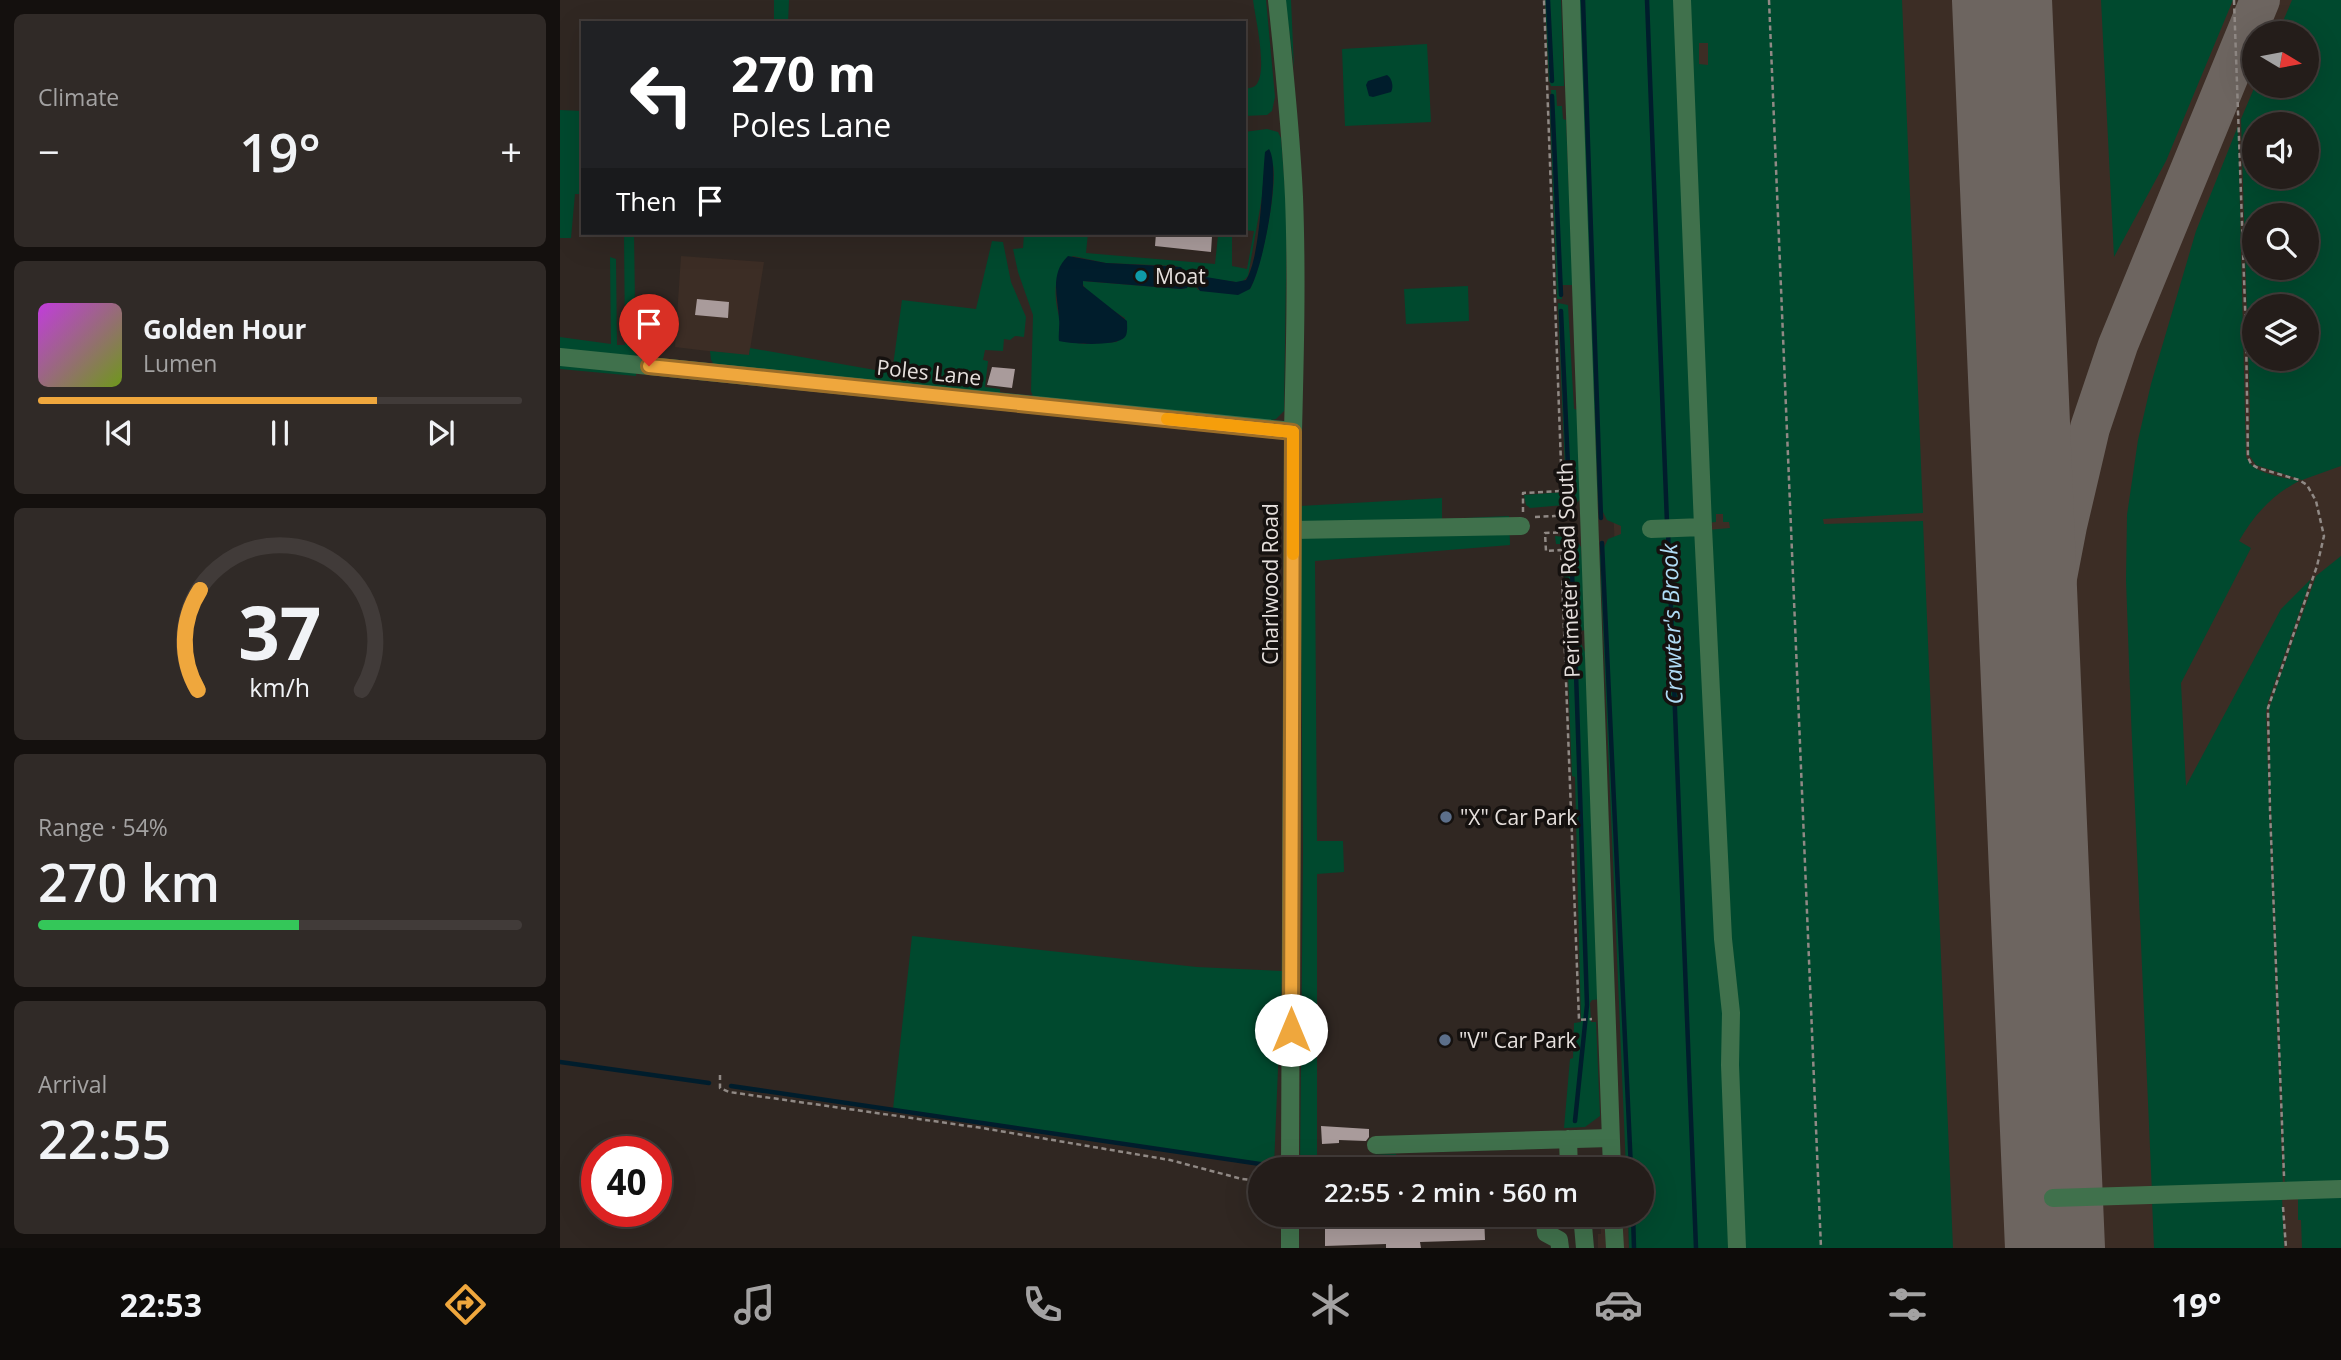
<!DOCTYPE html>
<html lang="en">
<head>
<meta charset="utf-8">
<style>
  :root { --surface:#241d1a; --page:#302a27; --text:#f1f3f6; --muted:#a3a2a2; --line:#413b39; --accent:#efa73d }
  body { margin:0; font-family:"Open Sans",sans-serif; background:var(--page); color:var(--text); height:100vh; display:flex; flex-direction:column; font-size:26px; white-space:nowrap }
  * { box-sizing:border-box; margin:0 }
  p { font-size:23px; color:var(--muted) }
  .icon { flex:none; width:38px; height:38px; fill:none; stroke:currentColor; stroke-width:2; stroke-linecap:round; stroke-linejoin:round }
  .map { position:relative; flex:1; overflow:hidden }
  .panel { display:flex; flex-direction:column; gap:14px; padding:14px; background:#14100e; width:560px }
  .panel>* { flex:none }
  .guide { position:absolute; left:21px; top:21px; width:665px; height:214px; border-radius:0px; box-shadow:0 7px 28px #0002,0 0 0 2px var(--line); background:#202124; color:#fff; overflow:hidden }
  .needle { width:46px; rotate:100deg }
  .fabs { position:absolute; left:1682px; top:21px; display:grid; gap:14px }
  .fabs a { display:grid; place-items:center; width:77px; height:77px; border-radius:50%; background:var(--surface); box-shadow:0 7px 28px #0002,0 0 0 2px var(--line); font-size:35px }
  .speed { position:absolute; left:21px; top:1136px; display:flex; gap:14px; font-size:35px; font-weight:700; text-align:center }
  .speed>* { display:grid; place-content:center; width:91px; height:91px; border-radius:50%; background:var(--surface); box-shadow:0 7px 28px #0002,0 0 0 2px var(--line); line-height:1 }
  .speed .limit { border:10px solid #d22; background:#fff; color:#111 }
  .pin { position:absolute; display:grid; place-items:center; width:60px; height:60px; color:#fff; margin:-72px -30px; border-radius:50% 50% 50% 0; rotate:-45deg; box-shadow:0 0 7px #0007 }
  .pin .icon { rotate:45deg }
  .me { position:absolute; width:77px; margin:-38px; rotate:0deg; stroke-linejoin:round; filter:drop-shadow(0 0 5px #0008) }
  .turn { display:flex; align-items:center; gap:24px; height:147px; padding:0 35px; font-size:32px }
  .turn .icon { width:91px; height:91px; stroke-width:2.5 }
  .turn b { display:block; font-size:49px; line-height:60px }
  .then { display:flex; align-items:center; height:66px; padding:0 35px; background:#0003; gap:14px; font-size:26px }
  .big { font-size:52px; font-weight:600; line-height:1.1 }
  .panel .card { flex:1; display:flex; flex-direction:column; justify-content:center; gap:10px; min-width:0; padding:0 24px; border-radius:10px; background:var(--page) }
  .panel .dial { align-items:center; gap:0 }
  .dial svg { height:182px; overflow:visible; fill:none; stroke:var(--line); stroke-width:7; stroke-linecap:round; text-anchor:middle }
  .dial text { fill:var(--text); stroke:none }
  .song { display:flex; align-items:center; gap:21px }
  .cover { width:84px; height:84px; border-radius:10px; background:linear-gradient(135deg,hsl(290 70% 55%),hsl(80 70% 35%)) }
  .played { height:7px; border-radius:4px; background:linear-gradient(90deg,var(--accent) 70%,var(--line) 70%) }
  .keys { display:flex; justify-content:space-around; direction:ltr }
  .heat { display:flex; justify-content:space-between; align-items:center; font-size:38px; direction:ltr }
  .charge { height:10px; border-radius:5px; background:linear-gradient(90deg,#34c759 54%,var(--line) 0) }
  .trip { position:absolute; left:688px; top:1157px; width:406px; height:70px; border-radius:35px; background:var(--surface); box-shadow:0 7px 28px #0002,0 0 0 2px var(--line); font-weight:600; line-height:70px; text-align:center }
  .dock { display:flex; height:112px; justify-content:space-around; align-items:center; background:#0e0c0a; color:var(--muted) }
  .dock .icon { width:49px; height:49px }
  .dock .active { color:var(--accent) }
  .dock b { font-size:32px; color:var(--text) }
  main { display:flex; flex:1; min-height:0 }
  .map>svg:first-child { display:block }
  .built { fill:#3c2d25; fill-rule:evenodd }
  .green { fill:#00492e; fill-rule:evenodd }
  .water { fill:#001d2c }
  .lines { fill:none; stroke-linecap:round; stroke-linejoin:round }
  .stream { stroke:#001d2c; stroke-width:4.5 }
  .taxiway { stroke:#6d6560; stroke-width:40 }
  .runway { stroke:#6d6560; stroke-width:100 }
  .building { fill:#a99b9b }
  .path { stroke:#908985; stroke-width:2.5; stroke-dasharray:5 3.5; stroke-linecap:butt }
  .minor { stroke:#40714c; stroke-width:18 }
  .route-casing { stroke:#9b6d28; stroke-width:18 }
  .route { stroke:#efa73d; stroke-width:12 }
  .slow { stroke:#f59e0b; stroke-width:12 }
  .culture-dot { fill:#0f9aa8; stroke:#15110f; stroke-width:2.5 }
  .service-dot { fill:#5c6f8a; stroke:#15110f; stroke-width:2.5 }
  .labels { text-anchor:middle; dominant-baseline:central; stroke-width:7; stroke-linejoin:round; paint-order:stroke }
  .poi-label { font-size:21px; fill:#e6e0dd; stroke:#15110f; text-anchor:start }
  .street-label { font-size:21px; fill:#e6e0dd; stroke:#15110f }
  .water-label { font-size:23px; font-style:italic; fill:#afdbf5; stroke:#15110f }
</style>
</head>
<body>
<main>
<section class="panel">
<div class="card"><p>Climate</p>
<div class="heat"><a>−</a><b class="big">19°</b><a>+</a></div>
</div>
<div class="card">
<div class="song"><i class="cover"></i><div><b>Golden Hour</b><p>Lumen</p></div></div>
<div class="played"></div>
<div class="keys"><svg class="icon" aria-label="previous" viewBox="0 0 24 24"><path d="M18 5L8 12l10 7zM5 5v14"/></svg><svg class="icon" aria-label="pause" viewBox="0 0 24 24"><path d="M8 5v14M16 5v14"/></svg><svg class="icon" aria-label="next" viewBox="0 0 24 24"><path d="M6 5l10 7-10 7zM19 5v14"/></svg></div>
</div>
<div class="card dial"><svg viewBox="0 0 100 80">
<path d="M14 69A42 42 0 1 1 86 69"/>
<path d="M14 69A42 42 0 0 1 15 25" stroke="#efa73d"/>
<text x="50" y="56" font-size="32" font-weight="700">37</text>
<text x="50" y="72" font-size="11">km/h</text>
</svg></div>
<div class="card"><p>Range · 54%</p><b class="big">270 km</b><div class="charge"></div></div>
<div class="card"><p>Arrival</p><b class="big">22:55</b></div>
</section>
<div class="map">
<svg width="1781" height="1248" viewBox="0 0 1781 1248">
  <rect width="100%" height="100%" fill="#302722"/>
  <path class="built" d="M1032 0H1781V1248H1084ZM1694 33H1746V86H1694ZM1694 124H1746V177H1694ZM1694 215H1746V268H1694ZM1694 306H1746V359H1694Z
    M121 256 204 262 189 356 115 347Z
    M1040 1215H1068L1069 1248H1038V1234H1041Z"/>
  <path class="green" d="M214 0H229L228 23H214Z
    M693 0H706L715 97 712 111 707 115 684 116V89C688 88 692 88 695 86 709 74 695 17 693 0Z
    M725 0H731L734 68Z
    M985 0H1001L1004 86H991L989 80Z
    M1017 0H1118L1139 536 1162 992 1170 1248H1069L1068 1215 1082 1214V1169H1066L1040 556 1048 539 1061 534V526L1047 520 1038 502Z
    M1125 0H1342L1363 513 1263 519 1264 524 1363 521 1393 1248H1179L1147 530 1170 528 1169 522H1163V514H1156V522L1147 523ZM1139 43H1148V65L1139 64Z
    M1541 0H1673L1606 161 1554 257Z
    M1732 0H1781V466L1742 480 1696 465 1689 455 1690 412 1681 119 1695 86H1746V33H1718ZM1694 124H1746V177H1694ZM1694 215H1746V268H1694ZM1694 306H1746V359H1694Z
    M867 44 871 122 785 126 782 49Z
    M991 90H996L997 106H1002L1003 119 1006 120 1013 285H1001L1002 299H997L990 109 992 108Z
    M0 110 23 111V194H15L11 238H0Z
    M1678 126 1686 456C1691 474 1722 477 1739 481 1712 495 1693 516 1679 541L1691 548 1621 683 1626 786 1721 609 1751 579 1708 702 1706 713 1723 1188 1592 1193 1571 717 1566 580 1567 515 1578 440 1591 384 1636 231Z
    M707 129 718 132 721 138 727 212 724 411 716 419 697 423 473 397 471 391 473 315 458 272 453 249 463 248 464 234 483 236 484 233 517 236 518 233H528L526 253 655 264 658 236 672 237V266L687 269 694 231 684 230V132ZM706 150C708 154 711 160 713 165 718 186 701 270 690 289L638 290 634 283 637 277 676 282H682L688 276 702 197ZM513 256 546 263 617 266 630 280 627 288 621 289 522 281C524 294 553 310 565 318L557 342 525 344 509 342C496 316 485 275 513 256Z
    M64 233H74L76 376 0 369V337L51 344 50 257 56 259 57 345H65Z
    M432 241 443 242 451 282 466 317 464 337 455 336 450 340 444 339 443 351 425 350 423 360 428 361 425 387 440 389V393L155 366 151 360 150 351 189 355 190 348 332 373 342 300 416 309Z
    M908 286 909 321 846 324 844 289Z
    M998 303 1008 305 1014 409 1018 410 1021 498 1016 504 970 508 966 505 964 495 1006 492Z
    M882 498V519L949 516 950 545 755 561 757 841H783L784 872 757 874V1157L836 1154 837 1161 833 1169H740L743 851 740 506Z
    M995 536 1015 538 1021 547 1027 630 1018 631V637L1025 652 1042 999 1032 1000 1030 1003 1031 1022H1036L1040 1116 1025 1127 1004 1128 1010 1059 1013 1058 1014 1023 1021 1022 1015 777 1012 776 1003 544H996Z
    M1781 556V1186L1725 1188 1710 787 1709 708 1756 576Z
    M352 936 637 967 722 971 714 1166 333 1109Z
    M1781 1193V1248H1742L1741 1220H1738V1195Z
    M1722 1195 1724 1248H1594L1592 1200Z"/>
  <path class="water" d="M827 75C832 78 834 87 831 92L813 97 809 96 806 85 808 81Z
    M709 149C722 170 703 268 690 289L678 295 640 291 634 282H630L627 288 621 289 523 281V286L567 321C567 326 568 333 565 337 557 347 510 344 499 341 498 334 500 326 499 319 498 297 489 274 508 256L546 263 621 267 631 281 634 282 640 276 676 282 686 280C701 256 702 182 705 152Z"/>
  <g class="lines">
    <path class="stream" d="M988 0 992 81
      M1023 0 1041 518
      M1087 0 1107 523
      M992 96 1001 295
      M1001 311 1010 511
      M1108 532 1136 1248
      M1011 542 1014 627
      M1042 543 1071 1169
      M1015 643 1027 1005 1015 1121
      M0 1062 149 1083
      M171 1086 714 1166
      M1073 1214 1074 1248"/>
    <path class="taxiway" d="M1445 53V0
      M1476 855 1478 723 1485 640 1507 526 1530 428 1558 345 1700 0"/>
    <path class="runway" d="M1442 0 1495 1248"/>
  </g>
  <path class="building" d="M596 233H645V235L652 236 651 252 595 246Z
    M137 299 169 302 168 318 135 315Z
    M432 367 455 369 452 388 427 385Z
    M761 1126 809 1129V1137L806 1141 779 1140V1143L762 1144Z
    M765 1214H924L925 1240 860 1242 861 1248H826V1244L765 1246Z"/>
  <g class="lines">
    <path class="path" d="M1209 0 1261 1248
      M1674 0 1686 334 1688 457 1691 464 1698 468 1739 480 1747 485 1756 501 1764 536 1757 566 1708 708 1710 810 1724 1176
      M963 512V493L1002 491 984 0
      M975 517 1014 515
      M1015 532 985 533 986 551 1001 550 1019 1020 1032 1019
      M1004 637 1019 636
      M160 1075V1088L169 1092 422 1128 610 1160 682 1179 700 1181
      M1723 1207 1726 1248"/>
    <path class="minor" d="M717 0C724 65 731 131 734 197 737 275 735 353 733 431L730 1169
      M1011 0 1052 1169
      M1122 0 1143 527 1163 939 1171 1013 1170 1065 1177 1248
      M0 357 733 431
      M1091 529 1143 527
      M733 530 961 526
      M1008 1139 1009 1169
      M816 1145 1050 1138
      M930 1169H976
      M1493 1198 1781 1189
      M730 1214V1248
      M984 1214 986 1233 999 1240 1000 1248
      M1022 1214 1025 1248
      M1053 1214 1055 1248"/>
  </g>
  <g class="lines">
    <defs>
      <path id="route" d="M89 366 733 432 731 1030"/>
    </defs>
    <use href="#route" class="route-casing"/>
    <use href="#route" class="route"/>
    <path class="slow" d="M607 419 733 432V554"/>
  </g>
  <circle class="culture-dot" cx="581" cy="276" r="7"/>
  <g class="service-dot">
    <circle cx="886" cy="817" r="7"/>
    <circle cx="885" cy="1040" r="7"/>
  </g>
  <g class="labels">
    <g class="poi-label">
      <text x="595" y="276">Moat</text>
      <text x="900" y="817">"X" Car Park</text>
      <text x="899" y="1040">"V" Car Park</text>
    </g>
    <g class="street-label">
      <text transform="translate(369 372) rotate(6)">Poles Lane</text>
      <text transform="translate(1008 570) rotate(-92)">Perimeter Road South</text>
      <text transform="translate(710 584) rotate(-90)">Charlwood Road</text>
    </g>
    <g class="water-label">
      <text transform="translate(1111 624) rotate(-92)">Crawter's Brook</text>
    </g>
  </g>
</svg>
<div class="fabs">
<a><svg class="needle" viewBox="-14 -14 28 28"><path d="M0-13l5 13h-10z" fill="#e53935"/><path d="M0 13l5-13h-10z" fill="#a3a2a2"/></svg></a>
<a><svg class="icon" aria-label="sound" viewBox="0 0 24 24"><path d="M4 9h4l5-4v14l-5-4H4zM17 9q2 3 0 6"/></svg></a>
<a><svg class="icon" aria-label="search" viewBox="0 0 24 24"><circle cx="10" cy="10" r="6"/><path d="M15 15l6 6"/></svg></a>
<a><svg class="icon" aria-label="layers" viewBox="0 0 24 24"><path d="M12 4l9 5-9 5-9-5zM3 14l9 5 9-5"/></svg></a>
</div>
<div class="speed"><div class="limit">40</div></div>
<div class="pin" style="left:89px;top:366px;background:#d93025"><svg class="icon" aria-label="arrive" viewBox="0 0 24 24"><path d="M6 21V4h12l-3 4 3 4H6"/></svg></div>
<svg class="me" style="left:731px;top:1030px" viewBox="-20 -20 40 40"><circle r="19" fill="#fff"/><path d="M0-13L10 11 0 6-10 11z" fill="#efa73d"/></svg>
<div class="trip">22:55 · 2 min · 560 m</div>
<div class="guide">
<div class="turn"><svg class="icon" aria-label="left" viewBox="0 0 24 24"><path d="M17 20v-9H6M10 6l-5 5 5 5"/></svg><div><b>270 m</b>Poles Lane</div></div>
<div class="then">Then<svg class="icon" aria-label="arrive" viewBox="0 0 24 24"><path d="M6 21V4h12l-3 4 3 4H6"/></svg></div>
</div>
</div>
</main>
<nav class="dock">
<b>22:53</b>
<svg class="icon active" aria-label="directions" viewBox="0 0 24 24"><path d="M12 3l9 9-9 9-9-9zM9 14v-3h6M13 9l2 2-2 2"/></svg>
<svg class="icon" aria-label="music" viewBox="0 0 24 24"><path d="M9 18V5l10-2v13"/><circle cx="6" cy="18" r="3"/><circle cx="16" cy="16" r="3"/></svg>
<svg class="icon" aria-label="phone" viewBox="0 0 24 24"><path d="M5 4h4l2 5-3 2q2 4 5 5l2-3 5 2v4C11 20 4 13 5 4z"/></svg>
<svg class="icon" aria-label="climate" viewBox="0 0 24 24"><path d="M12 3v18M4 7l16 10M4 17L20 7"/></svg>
<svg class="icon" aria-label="car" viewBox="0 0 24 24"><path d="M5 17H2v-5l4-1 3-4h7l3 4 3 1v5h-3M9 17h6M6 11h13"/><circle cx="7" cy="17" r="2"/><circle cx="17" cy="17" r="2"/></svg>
<svg class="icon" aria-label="filters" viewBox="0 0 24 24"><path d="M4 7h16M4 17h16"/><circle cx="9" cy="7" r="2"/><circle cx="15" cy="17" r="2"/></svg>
<b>19°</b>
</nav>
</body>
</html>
